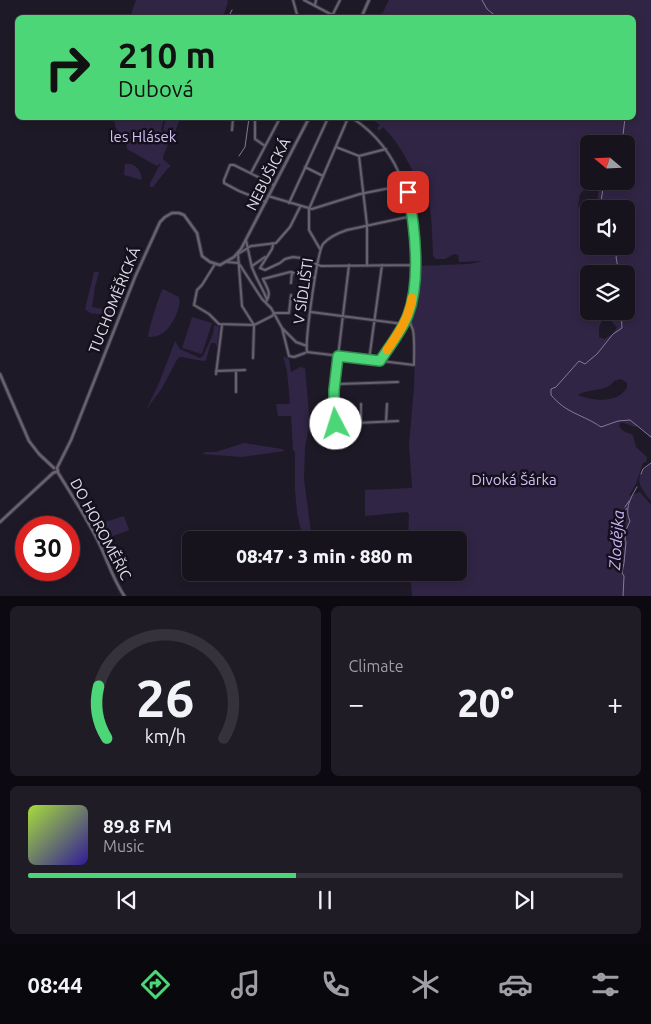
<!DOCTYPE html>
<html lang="en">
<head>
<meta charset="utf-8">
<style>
  :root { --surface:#16131d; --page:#1f1c26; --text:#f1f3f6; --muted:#9e9ea4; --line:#35323b; --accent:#4cd677 }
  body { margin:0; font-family:Ubuntu,sans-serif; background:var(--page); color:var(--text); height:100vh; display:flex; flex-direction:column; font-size:19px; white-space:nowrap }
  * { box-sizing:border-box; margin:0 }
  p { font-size:16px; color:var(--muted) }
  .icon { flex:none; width:28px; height:28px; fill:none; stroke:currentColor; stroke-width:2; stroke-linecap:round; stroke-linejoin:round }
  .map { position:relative; height:596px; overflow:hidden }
  .panel { display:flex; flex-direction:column; gap:10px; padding:10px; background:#0c0a10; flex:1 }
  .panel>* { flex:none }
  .guide { position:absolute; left:15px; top:15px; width:621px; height:105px; border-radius:8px; box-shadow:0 2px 8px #0003,0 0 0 1px var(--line); background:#4cd677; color:#111; overflow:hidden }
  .needle { width:32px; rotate:289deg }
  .controls { position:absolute; left:580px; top:135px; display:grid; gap:10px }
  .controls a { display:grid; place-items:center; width:55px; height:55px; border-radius:8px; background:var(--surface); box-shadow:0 2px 8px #0003,0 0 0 1px var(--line); font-size:25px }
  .speed { position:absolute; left:15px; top:516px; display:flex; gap:10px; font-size:25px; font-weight:700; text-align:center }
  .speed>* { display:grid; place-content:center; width:65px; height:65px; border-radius:50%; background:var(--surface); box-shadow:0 2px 8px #0003,0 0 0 1px var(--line); line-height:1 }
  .speed .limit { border:8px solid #d22; background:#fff; color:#111 }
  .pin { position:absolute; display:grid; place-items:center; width:42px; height:42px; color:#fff; margin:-21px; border-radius:10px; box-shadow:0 2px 8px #0006 }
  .me { position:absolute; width:55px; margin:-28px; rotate:355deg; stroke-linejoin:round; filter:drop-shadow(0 0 4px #0008) }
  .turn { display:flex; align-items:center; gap:18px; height:105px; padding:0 20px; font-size:22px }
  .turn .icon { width:65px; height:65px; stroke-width:2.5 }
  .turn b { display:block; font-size:35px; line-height:42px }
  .big { font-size:38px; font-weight:800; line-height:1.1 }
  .panel .card { flex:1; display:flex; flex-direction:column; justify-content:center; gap:8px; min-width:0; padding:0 18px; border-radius:8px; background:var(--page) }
  .panel .dial { align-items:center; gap:0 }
  .dial svg { height:130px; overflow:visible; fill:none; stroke:var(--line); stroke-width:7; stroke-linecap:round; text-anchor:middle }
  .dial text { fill:var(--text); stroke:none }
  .song { display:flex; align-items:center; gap:15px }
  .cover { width:60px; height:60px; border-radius:8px; background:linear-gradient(135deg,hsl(80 70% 55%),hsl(250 70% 35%)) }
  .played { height:5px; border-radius:2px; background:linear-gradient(90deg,var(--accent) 45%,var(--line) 45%) }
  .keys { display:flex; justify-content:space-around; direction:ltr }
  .heat { display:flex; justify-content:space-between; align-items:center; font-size:28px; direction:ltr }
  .panel .tiles { flex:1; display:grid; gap:10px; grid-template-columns:1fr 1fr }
  .card:last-child { grid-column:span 2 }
  .trip { position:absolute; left:182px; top:531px; width:285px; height:50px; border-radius:8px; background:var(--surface); box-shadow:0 2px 8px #0003,0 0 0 1px var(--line); font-weight:800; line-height:50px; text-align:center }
  .tab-bar { display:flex; height:80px; justify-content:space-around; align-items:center; background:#09080c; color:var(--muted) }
  .tab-bar .icon { width:35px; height:35px }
  .tab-bar .current { color:var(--accent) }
  .tab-bar b { font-size:22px; color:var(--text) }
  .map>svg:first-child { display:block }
  .green { fill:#312545; fill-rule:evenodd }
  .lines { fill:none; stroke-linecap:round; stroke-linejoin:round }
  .stream { stroke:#857b99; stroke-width:1 }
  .minor-casing { stroke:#383540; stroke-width:4 }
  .tertiary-casing { stroke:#383540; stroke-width:4.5 }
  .minor { stroke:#676172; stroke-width:2 }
  .tertiary { stroke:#676172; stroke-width:2.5 }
  .route-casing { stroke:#318b4d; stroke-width:12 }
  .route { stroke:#4cd677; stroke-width:9 }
  .slow { stroke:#f59e0b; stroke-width:9 }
  .labels { text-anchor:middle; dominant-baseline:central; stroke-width:5; stroke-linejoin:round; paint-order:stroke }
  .park-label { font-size:15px; fill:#d2c1f5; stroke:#15101d }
  .street-label { font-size:15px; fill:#e1dee8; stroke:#15101d }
  .water-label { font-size:16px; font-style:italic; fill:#cbb5f6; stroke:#15101d }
</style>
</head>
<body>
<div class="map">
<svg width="651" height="597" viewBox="0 0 651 597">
  <rect width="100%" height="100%" fill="#1e1927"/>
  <path class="green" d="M136 0H227L228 2 223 17H130Z
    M389 0H651V439L646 432 638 426 635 427 621 422 619 426 623 431 633 435 636 447 647 457 646 462 643 463 636 484 629 496 640 492 651 505V596H412L410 573 459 572V540H408L409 514 407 512 365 516V490L412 488 409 444 414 387 415 354 411 315 418 266 469 264 483 261 459 262 458 255 454 254 445 259H436L433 256C432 228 432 199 421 174H414C406 157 397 141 383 127L379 131 377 128 380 125 370 118H634V18H382L381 13 383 12ZM589 144H626V181H600L596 209H626V246H589L588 220 583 221 578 206 580 194 585 189 589 180ZM589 274H626V311H613L611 321 617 327 613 334 604 339 599 337V327L607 311H589ZM621 379 627 383V387C619 404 592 401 578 395 590 388 607 392 614 381Z
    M113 118H164L161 131 171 134 163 130 166 118H180L174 135 172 134 164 154 163 159 171 166 168 168 153 187H150V183L161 163 157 166 153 164 127 149 126 143 116 128Z
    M125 164C135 162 141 170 142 180L124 175Z
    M94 272H99L95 287 92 307 118 312 115 318 114 316 90 313 85 309Z
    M163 289 179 297C182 307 172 327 163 333 159 336 153 337 148 337 148 332 160 291 163 289Z
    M192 317 212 323 202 354 182 348Z
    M214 325 219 327 217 346 215 343H211L206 360 203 361 181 357 178 358 162 388 146 410 159 383 175 341 180 349 200 358 203 356 213 334Z
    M283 356 289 359 291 372 300 367 305 368 310 423 305 447 304 479 312 540H303L297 512 295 490V452L293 450 291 416H278L276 404H288L290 403 287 371Z
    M244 443 282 449 285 451 242 457 202 454 205 452H216Z
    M651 464V501C639 486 632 477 651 464Z
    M124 516 129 530 100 541 93 526Z"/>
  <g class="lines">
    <path class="stream" d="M482 0 487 9 498 18
      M228 18 232 10
      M622 144 625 118
      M239 156 245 147 249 118
      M602 209 601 202 604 181
      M619 274 616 257 621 248 620 246
      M621 311 622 328 613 334 597 354 585 364 579 361 556 387 551 389V395C567 414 582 414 601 427L618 421 630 420 651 437
      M641 474 643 469 651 463
      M625 507 629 501
      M621 516 627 508
      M623 597 624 576 622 573 624 563 626 542 625 540 626 530 630 521C624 509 631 497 637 487"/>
    <defs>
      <path id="minor" d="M293 0 298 18
        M304 0 338 18
        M315 5 316 0
        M292 18 298 16
        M331 18 340 0
        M255 118V139L265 146
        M352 118C403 150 418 213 416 270 415 284 409 301 409 315 409 321 411 325 413 330 415 341 414 354 414 365L307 352C305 340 317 253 323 244 329 237 338 233 347 230L412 216
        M232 130 233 118
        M336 147 359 156 386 149
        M359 156 367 225V266
        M305 167 323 176
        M251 173 280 118
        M268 196 312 209 360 194 405 185
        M254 197 263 179
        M266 202 239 191 224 183V180L230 165H234L274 185
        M289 203 328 118
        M246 240 252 268
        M273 245 272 249 260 268 265 270 280 263 285 259 293 257 301 258 321 266 416 265
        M320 249 309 230V209L348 118
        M265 257 252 266C253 274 264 290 267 300
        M227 262 239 263
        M215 264 202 285 197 290 194 305 209 314 219 324 254 325 272 316 274 313H289L291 295
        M240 265 262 299 271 308 282 328 296 342 307 346
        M349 265 334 390V422L336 424 398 421
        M291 283 292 272
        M266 302C272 293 267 288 263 279L290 272 315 278
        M311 312 411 325
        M282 328 289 356 294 357 305 353
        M253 358 254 325 242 306 238 254 251 246 276 243 290 227 300 207
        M369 360 382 265
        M380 361 409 314
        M216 371 245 370
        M236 371V392
        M216 374 222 325
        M336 382 339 384 398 382
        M361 404V424
        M386 422 387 404"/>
      <path id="tertiary" d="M361 18 369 0
        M0 374 29 441 39 454 54 468
        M57 471C71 494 86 517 98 541 107 559 113 580 125 597
        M0 522 53 473 58 471 57 468 71 440 135 277 160 222 165 217 172 213H179L184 215 197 233 202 256 210 262 220 265 234 257 241 249 309 118"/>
    </defs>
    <use href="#minor" class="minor-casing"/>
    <use href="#tertiary" class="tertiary-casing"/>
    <use href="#minor" class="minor"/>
    <use href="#tertiary" class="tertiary"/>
  </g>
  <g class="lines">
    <defs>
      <path id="route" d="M336 424 334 422V390L338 356 380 361C389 347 402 331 408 315 421 281 415 227 408 192"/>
    </defs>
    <use href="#route" class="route-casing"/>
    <use href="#route" class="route"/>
    <path class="slow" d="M387 350C399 332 408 320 412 298"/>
  </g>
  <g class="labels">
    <g class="park-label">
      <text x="143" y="136">les Hlásek</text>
      <text x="514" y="479">Divoká Šárka</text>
    </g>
    <g class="street-label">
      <text transform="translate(268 174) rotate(-63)">NEBUŠICKÁ</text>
      <text transform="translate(303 291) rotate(-82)">V SÍDLIŠTI</text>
      <text transform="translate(114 300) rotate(-68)">TUCHOMĚŘICKÁ</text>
      <text transform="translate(101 529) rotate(62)">DO HOROMĚŘIC</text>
    </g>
    <g class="water-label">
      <text transform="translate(616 540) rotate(-86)">Zlodějka</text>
    </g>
  </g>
</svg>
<div class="controls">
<a><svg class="needle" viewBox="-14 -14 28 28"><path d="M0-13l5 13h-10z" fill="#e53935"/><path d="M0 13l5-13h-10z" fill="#9e9ea4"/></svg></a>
<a><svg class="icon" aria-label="sound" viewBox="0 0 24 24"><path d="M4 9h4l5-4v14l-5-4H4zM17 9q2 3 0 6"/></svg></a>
<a><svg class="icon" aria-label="layers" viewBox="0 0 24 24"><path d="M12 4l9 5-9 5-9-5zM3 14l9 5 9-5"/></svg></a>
</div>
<div class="speed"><div class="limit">30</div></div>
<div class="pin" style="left:408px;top:192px;background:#d93025"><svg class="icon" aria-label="arrive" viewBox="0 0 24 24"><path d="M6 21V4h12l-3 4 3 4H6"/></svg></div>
<svg class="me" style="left:336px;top:424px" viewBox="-20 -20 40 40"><circle r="19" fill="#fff"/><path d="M0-13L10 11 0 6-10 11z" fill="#4cd677"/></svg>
<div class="trip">08:47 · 3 min · 880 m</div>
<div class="guide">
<div class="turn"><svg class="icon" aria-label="right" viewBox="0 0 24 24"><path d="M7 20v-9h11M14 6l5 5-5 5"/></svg><div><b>210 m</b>Dubová</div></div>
</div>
</div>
<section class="panel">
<div class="tiles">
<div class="card dial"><svg viewBox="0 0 100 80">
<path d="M14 69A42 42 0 1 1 86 69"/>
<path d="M14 69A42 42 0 0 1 9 37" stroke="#4cd677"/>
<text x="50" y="56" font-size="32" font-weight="700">26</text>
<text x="50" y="72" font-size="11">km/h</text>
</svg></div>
<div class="card"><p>Climate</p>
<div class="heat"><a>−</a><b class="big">20°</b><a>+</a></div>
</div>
<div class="card">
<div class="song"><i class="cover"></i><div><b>89.8 FM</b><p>Music</p></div></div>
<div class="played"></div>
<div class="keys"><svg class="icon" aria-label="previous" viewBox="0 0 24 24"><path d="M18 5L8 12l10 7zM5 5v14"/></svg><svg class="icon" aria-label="pause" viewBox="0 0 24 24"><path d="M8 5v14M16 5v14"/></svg><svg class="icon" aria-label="next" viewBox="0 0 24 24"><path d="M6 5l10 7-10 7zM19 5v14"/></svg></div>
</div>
</div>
</section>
<nav class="tab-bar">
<b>08:44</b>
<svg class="icon current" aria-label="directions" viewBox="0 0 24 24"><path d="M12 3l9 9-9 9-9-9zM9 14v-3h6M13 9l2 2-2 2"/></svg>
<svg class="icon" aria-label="music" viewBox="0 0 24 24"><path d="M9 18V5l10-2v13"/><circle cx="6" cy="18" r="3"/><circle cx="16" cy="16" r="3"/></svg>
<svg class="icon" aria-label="phone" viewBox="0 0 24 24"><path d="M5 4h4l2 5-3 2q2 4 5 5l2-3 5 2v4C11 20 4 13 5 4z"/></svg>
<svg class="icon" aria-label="climate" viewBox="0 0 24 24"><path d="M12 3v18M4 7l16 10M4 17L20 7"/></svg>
<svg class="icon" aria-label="car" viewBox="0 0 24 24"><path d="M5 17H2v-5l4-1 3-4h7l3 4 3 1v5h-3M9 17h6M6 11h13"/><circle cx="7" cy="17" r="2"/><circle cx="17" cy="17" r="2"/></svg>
<svg class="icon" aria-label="filters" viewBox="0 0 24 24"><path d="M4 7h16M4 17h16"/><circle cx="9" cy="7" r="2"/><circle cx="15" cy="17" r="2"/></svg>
</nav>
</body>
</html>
